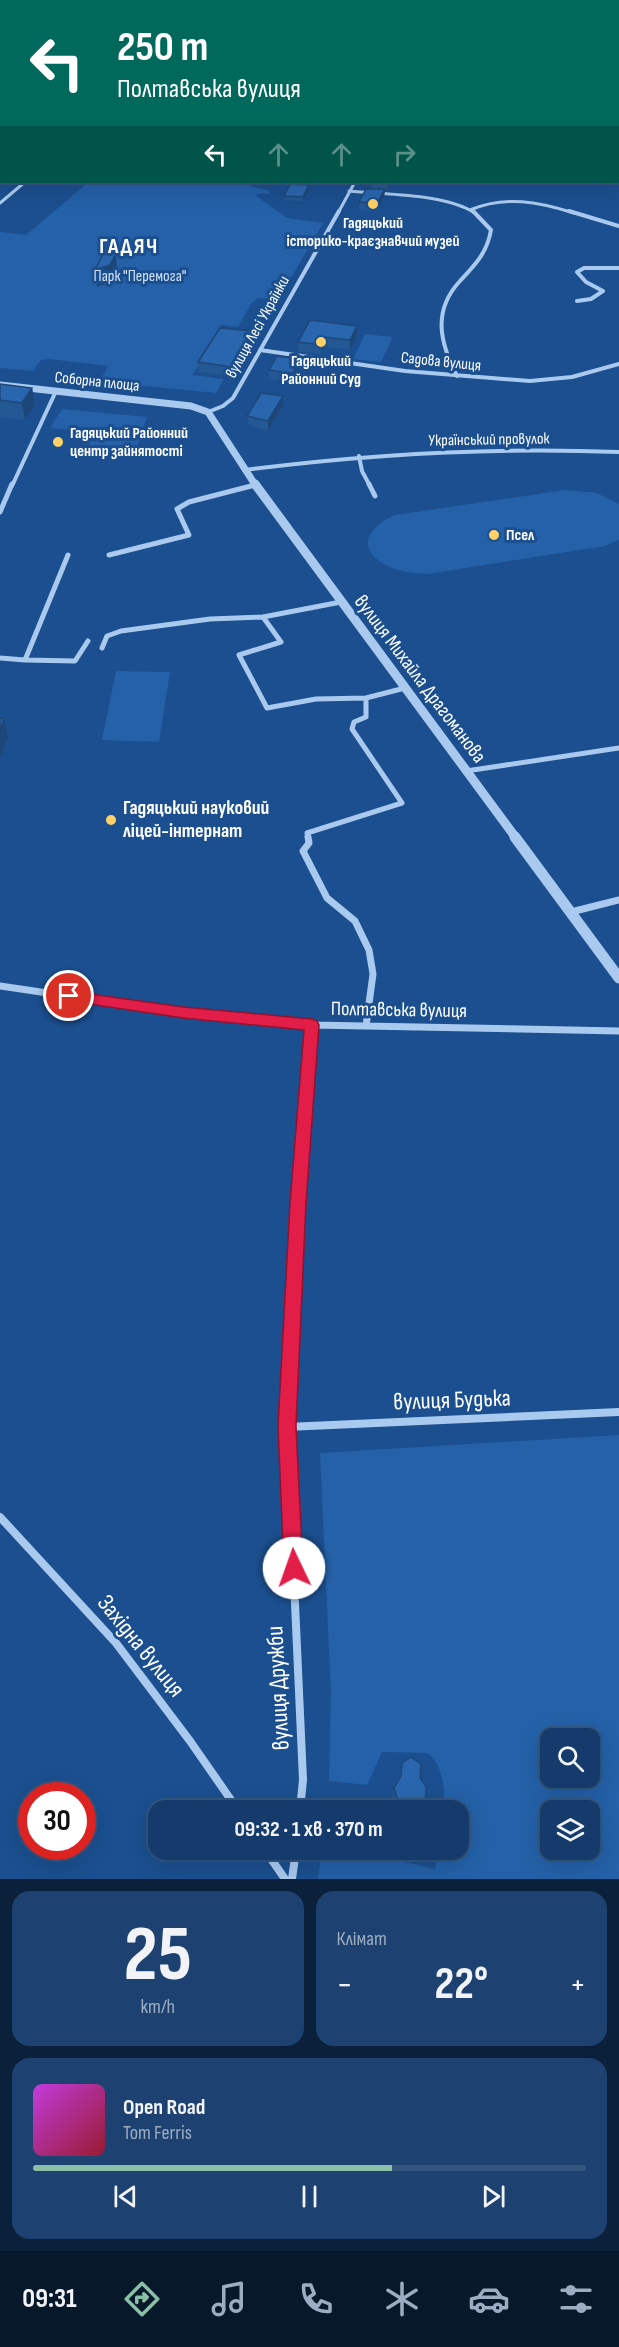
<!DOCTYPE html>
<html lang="uk">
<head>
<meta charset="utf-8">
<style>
  :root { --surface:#143b6b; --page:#1d4271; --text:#f1f3f6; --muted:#9dadc1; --line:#33557e; --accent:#8abfa5 }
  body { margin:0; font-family:"Sofia Sans Condensed",sans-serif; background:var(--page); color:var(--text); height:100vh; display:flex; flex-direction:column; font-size:22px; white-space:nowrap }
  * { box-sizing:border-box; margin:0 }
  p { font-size:20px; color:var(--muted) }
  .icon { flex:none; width:33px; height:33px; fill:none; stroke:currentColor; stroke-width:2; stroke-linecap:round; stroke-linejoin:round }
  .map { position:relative; height:1879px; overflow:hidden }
  .side { display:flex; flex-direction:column; gap:12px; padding:12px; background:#0b203b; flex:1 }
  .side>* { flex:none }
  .hud { position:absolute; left:0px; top:0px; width:620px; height:183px; box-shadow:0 6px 24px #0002,0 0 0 2px var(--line); background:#00695c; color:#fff; overflow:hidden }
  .tools { position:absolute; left:540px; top:1728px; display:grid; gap:12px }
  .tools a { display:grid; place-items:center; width:60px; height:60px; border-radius:12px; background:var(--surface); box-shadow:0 6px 24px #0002,0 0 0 2px var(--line); font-size:30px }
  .speed { position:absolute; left:18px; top:1782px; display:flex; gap:12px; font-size:30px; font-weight:700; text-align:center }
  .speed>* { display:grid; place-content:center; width:78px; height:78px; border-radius:50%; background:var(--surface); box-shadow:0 6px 24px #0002,0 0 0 2px var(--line); line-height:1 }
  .speed .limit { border:9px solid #d22; background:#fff; color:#111 }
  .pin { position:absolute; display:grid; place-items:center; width:51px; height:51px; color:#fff; margin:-26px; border:3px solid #fff; border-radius:50%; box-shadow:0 2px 6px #0007 }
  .me { position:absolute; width:66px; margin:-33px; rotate:357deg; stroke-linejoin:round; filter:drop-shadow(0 0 4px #0008) }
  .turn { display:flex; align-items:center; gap:21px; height:126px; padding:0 18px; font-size:27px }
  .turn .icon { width:78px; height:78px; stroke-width:2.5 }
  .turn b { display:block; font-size:42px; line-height:51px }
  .lanes { display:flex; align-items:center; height:57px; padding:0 18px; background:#0003; justify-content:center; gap:30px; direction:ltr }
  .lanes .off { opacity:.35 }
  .big { font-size:45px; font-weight:700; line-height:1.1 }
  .side .card { flex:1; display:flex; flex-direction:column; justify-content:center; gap:9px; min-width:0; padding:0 21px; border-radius:18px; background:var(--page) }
  .side .dial { align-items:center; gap:0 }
  .dial b { font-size:78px; line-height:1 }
  .song { display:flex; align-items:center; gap:18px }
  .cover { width:72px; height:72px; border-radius:9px; background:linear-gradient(135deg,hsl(290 70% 55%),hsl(350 70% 35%)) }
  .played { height:6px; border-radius:3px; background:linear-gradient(90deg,var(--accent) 65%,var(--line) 65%) }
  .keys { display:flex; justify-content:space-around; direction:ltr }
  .heat { display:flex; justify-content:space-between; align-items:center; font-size:33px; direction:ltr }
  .side .tiles { flex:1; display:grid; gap:12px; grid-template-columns:1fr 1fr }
  .card:last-child { grid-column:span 2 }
  .trip { position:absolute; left:148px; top:1800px; width:321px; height:60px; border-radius:18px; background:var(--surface); box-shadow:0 6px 24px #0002,0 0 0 2px var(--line); font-weight:700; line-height:60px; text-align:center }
  .tab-bar { display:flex; height:96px; justify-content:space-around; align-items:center; background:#08182b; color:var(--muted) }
  .tab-bar .icon { width:42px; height:42px }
  .tab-bar .current { color:var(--accent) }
  .tab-bar b { font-size:27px; color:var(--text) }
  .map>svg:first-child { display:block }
  .green { fill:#2461a8; fill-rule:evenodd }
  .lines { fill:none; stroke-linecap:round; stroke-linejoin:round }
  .river { fill:#123a6d; fill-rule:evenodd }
  .minor-far4 { stroke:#a9c9ee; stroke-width:3 }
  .minor-far3 { stroke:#a9c9ee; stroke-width:4 }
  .minor-far2 { stroke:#a9c9ee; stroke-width:5 }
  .minor-far1 { stroke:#a9c9ee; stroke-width:7 }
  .minor { stroke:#a9c9ee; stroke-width:8 }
  .tertiary-far2 { stroke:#a9c9ee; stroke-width:7 }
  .tertiary-far1 { stroke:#a9c9ee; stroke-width:9 }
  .tertiary { stroke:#a9c9ee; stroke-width:11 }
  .wall { fill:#245895 }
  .shaded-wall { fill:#1d4779 }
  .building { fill:#2a66ad; stroke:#1d4779; stroke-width:1.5 }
  .route { fill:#e11d48; stroke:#92132f; stroke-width:1.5 }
  .poi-dot { fill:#ffd166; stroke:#1b4f8f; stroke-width:2 }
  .labels { text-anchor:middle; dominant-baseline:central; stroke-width:6; stroke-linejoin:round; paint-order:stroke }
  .far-poi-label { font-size:16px; font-weight:bold; fill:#fff; stroke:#1b4f8f }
  .far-park-label { font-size:16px; fill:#cfe3fa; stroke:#1b4f8f }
  .far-street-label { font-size:16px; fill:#fff; stroke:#1b4f8f }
  .street-label { font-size:20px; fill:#fff; stroke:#1b4f8f }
  .poi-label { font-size:20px; font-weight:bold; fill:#fff; stroke:#1b4f8f; text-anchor:start }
  .far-district-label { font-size:22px; font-weight:bold; letter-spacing:1.5px; fill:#fff; stroke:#1b4f8f }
  .near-street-label { font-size:24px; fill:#fff; stroke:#1b4f8f }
</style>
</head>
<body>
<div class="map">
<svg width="619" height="1879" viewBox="0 0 619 1879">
  <rect width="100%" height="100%" fill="#1b4f8f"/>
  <path class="green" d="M86 182H253L250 186 270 191V194L261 193 255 195 287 218 323 223 278 300 258 298 251 304 238 327 221 325 200 360V364L192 375 224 379 216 393 112 383 101 379 108 366 50 359 41 360 33 371 0 368V232L26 235 85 185Z
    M365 334 393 337 381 362 353 359Z
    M62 409 147 417 136 450 84 453 96 432 50 428Z
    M565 490 597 493 619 504V540L605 546 427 574C414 573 402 572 390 567 355 551 365 528 395 515Z
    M116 671 170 672 159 742 102 740Z
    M619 1435V1879H318L322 1850H379L382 1857 435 1869 439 1850H459V1810H444C445 1791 444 1767 428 1753L382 1752 367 1785 329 1781 331 1693 320 1453ZM550 1738H590V1778H550ZM550 1810H590V1850H550Z"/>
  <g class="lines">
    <path class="river" d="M420 0H439L440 2H421Z
      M503 0H516L502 2Z"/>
    <path class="minor-far4" d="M172 0 190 2
      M280 2 290 0
      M349 191C385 195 444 193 475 213
      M0 203 25 182
      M470 210C505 195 539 202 574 213
      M338 213 355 182"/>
    <path class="minor-far3" d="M569 211 619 226
      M577 301 591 299 603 291 586 282 577 272 584 268H619
      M260 350 405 371 530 381 572 377 619 364
      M457 376C440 343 432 311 460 281 475 265 487 253 491 230L473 211
      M208 412 223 406 233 398 339 211
      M359 456 362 471 370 486
      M244 470C369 454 493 447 619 452
      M12 486 56 391
      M251 486 255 485"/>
    <path class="minor-far2" d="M369 484 375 496
      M0 512 12 484
      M109 555 189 535 177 509 189 502 255 485
      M341 602 263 617 281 642 239 655 267 708 316 699 366 698
      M102 648 107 636 121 631 210 619 263 617
      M0 658 25 660 68 555
      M25 660 75 661 88 641
      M466 771 619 748
      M308 838 307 833 402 803 352 729 354 722 366 717V698L405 688"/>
    <path class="minor-far1" d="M308 837 309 843 303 851 327 898 355 921 369 950 373 974 366 1026
      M571 912 619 900
      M0 986 183 1013 312 1025 619 1031
      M294 1293 312 1025"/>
    <path class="minor" d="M294 1292 287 1427 303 1780 300 1810
      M287 1427 619 1412
      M0 1517 116 1643 190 1741 238 1810
      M265 1850 285 1879
      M292 1879 296 1850"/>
    <path class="tertiary-far2" d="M0 385 191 406 208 412 256 486"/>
    <path class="tertiary-far1" d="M255 484 516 838"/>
    <path class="tertiary" d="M515 837 619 978"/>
  </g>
  <path class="wall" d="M372 182H392L388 190H385L384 197 377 212 359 210V202L372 189Z
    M309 190 303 201 284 200V196Z
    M357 326V335L350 350 324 347 321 354 298 351V342Z
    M253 341 232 376 199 372 198 362Z
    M300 359V368L293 382 269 379V370Z
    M0 384 32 388 35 405 25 420 0 417Z
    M283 405 268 431 248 425 247 416Z
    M402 1763 420 1778 423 1810H395L392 1799 394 1788 399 1778Z"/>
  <path class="shaded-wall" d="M388 182H392L388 190Z
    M309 185V190L303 201V197Z
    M385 189 384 197 377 212V203Z
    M116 253 117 270 111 282 97 287 95 270Z
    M357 326V335L350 350V340Z
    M252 331 253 341 232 376V367Z
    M324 337V347L321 354V345Z
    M300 359V368L293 382V373Z
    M32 388 35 405 25 420 22 403Z
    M283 396V405L268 431V421Z
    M4 719 8 738 0 759V730Z"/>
  <path class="building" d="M290 184 309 185 303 197 284 196Z
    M366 189H385L377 203 359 202Z
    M104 252 116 253 110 265 95 270Z
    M310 320 357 326 350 340 324 337 321 345 298 342Z
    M220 328 252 331 232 367 198 362Z
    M277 356 300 359 293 373 269 370Z
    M0 384 32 388 22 403 0 400Z
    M261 393 283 396 268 421 247 416Z
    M0 718 4 719 0 730Z
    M411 1757 421 1764 420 1778 426 1786V1794L423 1810H397L398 1802 394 1788 401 1776 402 1763Z"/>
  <path class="route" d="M69 991 183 1007 312 1019 317 1021 319 1025 306 1203 296 1426 303 1568 300 1575 294 1577 287 1575 284 1568 278 1426 290 1203 304 1030 183 1018 69 1001 62 996Z"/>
  <g class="poi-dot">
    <circle cx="373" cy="204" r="6"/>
    <circle cx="321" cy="342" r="6"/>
    <circle cx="58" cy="442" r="6"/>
    <circle cx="494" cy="535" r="6"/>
    <circle cx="111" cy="820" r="6"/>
  </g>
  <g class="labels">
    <g class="far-poi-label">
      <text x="373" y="223">Гадяцький<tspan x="373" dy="18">історико-краєзнавчий музей</tspan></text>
      <text x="321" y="361">Гадяцький<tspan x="321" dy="18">Районний Суд</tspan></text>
      <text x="70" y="433" text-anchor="start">Гадяцький Районний<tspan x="70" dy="18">центр зайнятості</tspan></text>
      <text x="506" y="535" text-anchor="start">Псел</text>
    </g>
    <g class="far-park-label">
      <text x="140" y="276">Парк "Перемога"</text>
    </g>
    <g class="far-street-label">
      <text transform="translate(258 327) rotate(-61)">вулиця Лесі Українки</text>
      <text transform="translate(441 362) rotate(6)">Садова вулиця</text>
      <text transform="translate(97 382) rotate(6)">Соборна площа</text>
      <text transform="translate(489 440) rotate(-1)">Український провулок</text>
    </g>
    <g class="street-label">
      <text transform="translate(420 679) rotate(53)">вулиця Михайла Драгоманова</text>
      <text transform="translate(399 1010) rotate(1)">Полтавська вулиця</text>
    </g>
    <g class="poi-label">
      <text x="123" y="808">Гадяцький науковий<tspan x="123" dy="23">ліцей-інтернат</tspan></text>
    </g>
    <g class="far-district-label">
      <text x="129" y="246">ГАДЯЧ</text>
    </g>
    <g class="near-street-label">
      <text transform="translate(452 1400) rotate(-2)">вулиця Будька</text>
      <text transform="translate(141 1646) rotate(51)">Західна вулиця</text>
      <text transform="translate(278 1688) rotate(-93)">вулиця Дружби</text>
    </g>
  </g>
</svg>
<div class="tools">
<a><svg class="icon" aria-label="search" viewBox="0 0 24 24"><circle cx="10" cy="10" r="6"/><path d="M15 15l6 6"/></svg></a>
<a><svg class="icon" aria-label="layers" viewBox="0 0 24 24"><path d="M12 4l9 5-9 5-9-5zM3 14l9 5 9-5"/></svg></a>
</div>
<div class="speed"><div class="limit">30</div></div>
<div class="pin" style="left:69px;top:996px;background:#d93025"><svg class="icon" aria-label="arrive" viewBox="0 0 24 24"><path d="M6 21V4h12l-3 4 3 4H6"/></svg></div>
<svg class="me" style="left:294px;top:1568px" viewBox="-20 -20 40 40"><circle r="19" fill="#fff"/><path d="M0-13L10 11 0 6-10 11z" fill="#e11d48"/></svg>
<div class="trip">09:32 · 1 хв · 370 m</div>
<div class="hud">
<div class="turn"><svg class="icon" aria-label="left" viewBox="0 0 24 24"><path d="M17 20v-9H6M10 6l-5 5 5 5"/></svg><div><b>250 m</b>Полтавська вулиця</div></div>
<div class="lanes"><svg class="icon" aria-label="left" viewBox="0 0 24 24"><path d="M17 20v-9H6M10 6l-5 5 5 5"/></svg><svg class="icon off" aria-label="ahead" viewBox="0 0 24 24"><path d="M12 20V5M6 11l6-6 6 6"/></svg><svg class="icon off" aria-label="ahead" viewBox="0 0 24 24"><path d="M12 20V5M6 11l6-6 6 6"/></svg><svg class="icon off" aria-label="right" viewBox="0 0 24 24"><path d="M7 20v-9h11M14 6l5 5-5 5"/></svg></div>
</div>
</div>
<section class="side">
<div class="tiles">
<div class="card dial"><b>25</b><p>km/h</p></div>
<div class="card"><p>Клімат</p>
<div class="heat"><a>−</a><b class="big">22°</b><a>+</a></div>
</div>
<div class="card">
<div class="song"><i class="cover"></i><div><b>Open Road</b><p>Tom Ferris</p></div></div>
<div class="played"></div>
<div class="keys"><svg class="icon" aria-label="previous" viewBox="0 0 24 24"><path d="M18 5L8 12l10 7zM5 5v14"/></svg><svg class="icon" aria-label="pause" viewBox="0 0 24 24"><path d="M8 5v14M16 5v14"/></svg><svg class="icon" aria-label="next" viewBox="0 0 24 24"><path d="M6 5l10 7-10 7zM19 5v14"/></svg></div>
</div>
</div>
</section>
<nav class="tab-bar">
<b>09:31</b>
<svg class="icon current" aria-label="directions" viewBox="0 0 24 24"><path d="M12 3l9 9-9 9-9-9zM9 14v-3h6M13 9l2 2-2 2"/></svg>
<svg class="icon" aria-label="music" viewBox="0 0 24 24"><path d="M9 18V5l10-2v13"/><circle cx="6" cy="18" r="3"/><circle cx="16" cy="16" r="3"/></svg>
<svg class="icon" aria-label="phone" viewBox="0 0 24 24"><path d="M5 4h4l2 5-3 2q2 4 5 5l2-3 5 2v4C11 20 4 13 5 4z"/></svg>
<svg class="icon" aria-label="climate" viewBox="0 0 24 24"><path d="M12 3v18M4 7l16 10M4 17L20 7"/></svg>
<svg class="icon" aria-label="car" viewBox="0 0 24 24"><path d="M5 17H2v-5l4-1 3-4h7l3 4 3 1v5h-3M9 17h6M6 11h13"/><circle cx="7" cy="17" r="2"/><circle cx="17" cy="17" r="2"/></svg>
<svg class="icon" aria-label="filters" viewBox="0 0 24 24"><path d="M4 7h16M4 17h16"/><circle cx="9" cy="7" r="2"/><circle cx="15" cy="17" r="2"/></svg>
</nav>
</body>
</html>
